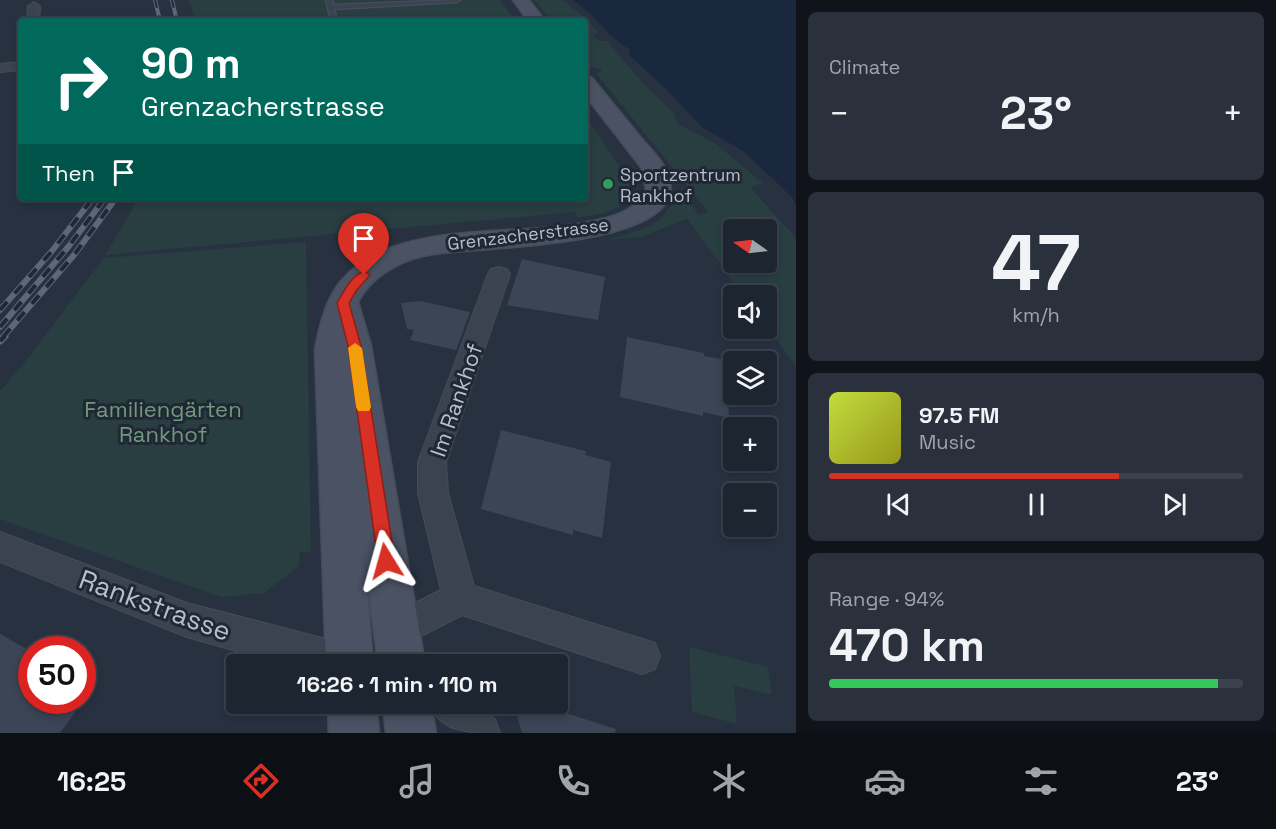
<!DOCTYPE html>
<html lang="en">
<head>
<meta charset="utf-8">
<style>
  :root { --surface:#1d2530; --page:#2a313c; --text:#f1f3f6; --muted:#a0a5ab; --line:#3b424c; --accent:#d93025 }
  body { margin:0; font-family:"Space Grotesk",sans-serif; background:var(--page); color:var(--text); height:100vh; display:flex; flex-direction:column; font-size:22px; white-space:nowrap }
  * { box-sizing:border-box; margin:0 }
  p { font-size:20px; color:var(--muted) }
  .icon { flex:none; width:33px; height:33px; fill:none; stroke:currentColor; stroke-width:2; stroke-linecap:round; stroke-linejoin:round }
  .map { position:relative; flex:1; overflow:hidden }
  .side { display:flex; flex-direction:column; gap:12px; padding:12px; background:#10141a; width:480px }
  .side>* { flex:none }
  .banner { position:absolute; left:18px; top:18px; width:570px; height:183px; border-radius:6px; box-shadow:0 3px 9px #0003,0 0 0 2px var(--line); background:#00695c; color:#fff; overflow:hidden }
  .needle { width:39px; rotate:284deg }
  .tools { position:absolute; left:723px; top:219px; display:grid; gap:12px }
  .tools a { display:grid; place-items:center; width:54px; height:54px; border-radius:6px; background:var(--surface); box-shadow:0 3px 9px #0003,0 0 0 2px var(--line); font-size:30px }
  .speed { position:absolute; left:18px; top:636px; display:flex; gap:12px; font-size:30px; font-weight:700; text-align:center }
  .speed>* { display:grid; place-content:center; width:78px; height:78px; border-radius:50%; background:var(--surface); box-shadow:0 3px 9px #0003,0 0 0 2px var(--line); line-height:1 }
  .speed .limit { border:9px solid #d22; background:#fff; color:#111 }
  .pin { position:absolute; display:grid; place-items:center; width:51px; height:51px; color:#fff; margin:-62px -26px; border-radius:50% 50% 50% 0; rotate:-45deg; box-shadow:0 0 6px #0007 }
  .pin .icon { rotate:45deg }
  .me { position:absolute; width:66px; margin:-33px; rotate:352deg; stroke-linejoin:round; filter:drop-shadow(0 0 4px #0008) }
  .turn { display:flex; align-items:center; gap:21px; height:126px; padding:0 24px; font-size:27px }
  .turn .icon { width:78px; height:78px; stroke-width:2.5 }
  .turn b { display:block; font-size:42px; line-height:51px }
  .then { display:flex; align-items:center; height:57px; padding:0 24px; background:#0003; gap:12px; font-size:22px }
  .big { font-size:45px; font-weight:700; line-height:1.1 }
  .side .card { flex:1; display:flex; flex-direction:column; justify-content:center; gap:9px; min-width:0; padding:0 21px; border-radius:9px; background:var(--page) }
  .side .dial { align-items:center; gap:0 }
  .dial b { font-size:78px; line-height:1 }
  .song { display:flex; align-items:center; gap:18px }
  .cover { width:72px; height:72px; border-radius:9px; background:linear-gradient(135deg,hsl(70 70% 55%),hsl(60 70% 35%)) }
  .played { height:6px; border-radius:3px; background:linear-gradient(90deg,var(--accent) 70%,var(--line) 70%) }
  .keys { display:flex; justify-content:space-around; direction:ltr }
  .heat { display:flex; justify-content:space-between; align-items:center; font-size:33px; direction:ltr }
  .charge { height:9px; border-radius:4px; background:linear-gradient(90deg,#34c759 94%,var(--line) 0) }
  .trip { position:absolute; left:226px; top:654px; width:342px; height:60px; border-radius:6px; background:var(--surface); box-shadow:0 3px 9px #0003,0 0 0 2px var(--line); font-weight:700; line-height:60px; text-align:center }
  .tab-bar { display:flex; height:96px; justify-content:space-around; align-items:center; background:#0c0f13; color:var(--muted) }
  .tab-bar .icon { width:42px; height:42px }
  .tab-bar .active { color:var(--accent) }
  .tab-bar b { font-size:27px; color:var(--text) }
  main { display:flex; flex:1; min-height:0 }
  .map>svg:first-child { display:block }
  .green { fill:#293e41; fill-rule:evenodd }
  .water { fill:#1a283e }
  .building { fill:#3a4556 }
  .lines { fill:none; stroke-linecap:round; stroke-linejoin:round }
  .lane-casing { stroke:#454c59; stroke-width:3 }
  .street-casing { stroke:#454c59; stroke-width:2 }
  .secondary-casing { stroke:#454c59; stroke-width:3 }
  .lane { fill:#3b4350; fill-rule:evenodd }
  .street { fill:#3b4350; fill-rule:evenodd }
  .secondary { fill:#4a5263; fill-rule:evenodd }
  .rail-far2-casing { stroke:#5e6777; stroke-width:4 }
  .rail-far1-casing { stroke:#5e6777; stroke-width:6 }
  .rail-casing { stroke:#5e6777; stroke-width:7 }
  .rail-far2 { stroke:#202835; stroke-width:2; stroke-dasharray:8; stroke-linecap:butt }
  .rail-far1 { stroke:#202835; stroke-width:4; stroke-dasharray:11; stroke-linecap:butt }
  .rail { stroke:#202835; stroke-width:4.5; stroke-dasharray:14; stroke-linecap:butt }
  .route { fill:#d93025; stroke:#8d1f18; stroke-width:1.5 }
  .slow { fill:#f59e0b }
  .leisure-dot { fill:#2e9e5b; stroke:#202835; stroke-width:2 }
  .labels { text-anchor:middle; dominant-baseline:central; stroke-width:6; stroke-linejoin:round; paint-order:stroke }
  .far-poi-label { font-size:18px; fill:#b8bfca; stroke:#202835; text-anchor:start }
  .far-street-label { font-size:18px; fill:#b8bfca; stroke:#202835 }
  .street-label { font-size:22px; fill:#b8bfca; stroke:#202835 }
  .park-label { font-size:22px; fill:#719a7c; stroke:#202835 }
  .near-street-label { font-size:27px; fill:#b8bfca; stroke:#202835 }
</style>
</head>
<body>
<main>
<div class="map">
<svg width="796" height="733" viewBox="0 0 796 733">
  <rect width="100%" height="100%" fill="#273140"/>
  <path class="green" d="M189 0H500L516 21H196Z
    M534 0H563L587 19 598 32 593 36 599 41H607L643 83 674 113 677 123 716 144 763 183 751 188 796 238V366L767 327 766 296 743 295 687 219 641 237 608 240C627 234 646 230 661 218 667 214 670 203 677 200 687 196 694 208 699 215L708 212 596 73 601 72V69L589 66 585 61V21H552ZM734 230H766V262H734Z
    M585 116 629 180 632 188C629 211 597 215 578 218L575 212 105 255 139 198H585Z
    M306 242 311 552H300L299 566 264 593 221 597 0 519V391L24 363 104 258Z
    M689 647 768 667 772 695 734 686 737 724 692 712Z"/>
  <path class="water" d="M573 0H796V205L792 197 743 151 703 128 666 89 629 55 630 50 611 36 591 14Z"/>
  <path class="building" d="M522 259 605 277 598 320 507 305Z
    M420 301 470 312 456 350 410 340 414 330 407 329 401 303Z
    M627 337 704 353V356L727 360 729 418 703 412V416L620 397Z
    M501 430 586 451 585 455 611 462 602 538 573 530V535L481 509Z
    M0 634 32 652V700H84L60 733H0Z
    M555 705 556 710 616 729 615 733H522L516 712Z"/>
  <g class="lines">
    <defs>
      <path id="lane" d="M326 0H332L333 5 460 0 457 2 334 9 337 21H331Z"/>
      <path id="street" d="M34 2 40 6 39 21H27L28 6Z
        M21 62V70L0 72V64Z
        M499 267 507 269 510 274 446 462 448 493 474 586 655 643 660 656 655 669 642 674 462 615 396 649 384 643 378 631 384 619 441 590 418 493V462L488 274 491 269Z
        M0 532 187 603 349 645 362 650 367 663 281 664 187 637 0 562Z
        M428 704H478L495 719 500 733C468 733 443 733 428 704Z"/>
      <path id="secondary" d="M513 0H529L545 21H528Z
        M585 76 592 78C608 98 625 118 641 138 650 149 663 160 668 175 697 252 463 245 423 256 397 262 370 278 358 302L371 346 425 664H378L363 541 373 664H326L315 349C320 325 325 301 341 281 354 266 371 255 390 248 456 224 531 236 598 220 617 216 639 208 646 189L641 167 585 95Z
        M328 704H376L379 733H329Z
        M383 704H431L436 733H386Z"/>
    </defs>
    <use href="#lane" class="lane-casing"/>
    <use href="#street" class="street-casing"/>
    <use href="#secondary" class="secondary-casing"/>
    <use href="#lane" class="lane"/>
    <use href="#street" class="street"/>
    <use href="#secondary" class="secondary"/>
    <defs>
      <path id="rail-far2" d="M155 0 160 21
        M172 0 177 21"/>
      <path id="rail-far1" d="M0 310 52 251 93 198
        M0 327 69 246 105 198
        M3 337 74 255 116 198"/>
      <path id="rail" d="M0 341 5 336"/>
    </defs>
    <use href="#rail-far2" class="rail-far2-casing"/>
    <use href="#rail-far1" class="rail-far1-casing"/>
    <use href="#rail" class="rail-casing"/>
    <use href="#rail-far2" class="rail-far2"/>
    <use href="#rail-far1" class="rail-far1"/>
    <use href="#rail" class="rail"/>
  </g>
  <path class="route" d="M364 271 370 275 356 291 349 303 361 346 395 561 392 567 386 569 380 567 378 561 348 346 337 303C344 291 351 276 364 271Z"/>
  <path class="slow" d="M355 343 362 348 371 407 369 411H358L356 407 348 348Z"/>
  <circle class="leisure-dot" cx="608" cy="184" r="6"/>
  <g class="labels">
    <g class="far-poi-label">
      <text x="620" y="174">Sportzentrum<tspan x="620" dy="21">Rankhof</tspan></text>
    </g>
    <g class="far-street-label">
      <text transform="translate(528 234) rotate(-7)">Grenzacherstrasse</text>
    </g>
    <g class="street-label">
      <text transform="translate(456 400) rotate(-71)">Im Rankhof</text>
    </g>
    <g class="park-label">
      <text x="163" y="409">Familiengärten<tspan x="163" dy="25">Rankhof</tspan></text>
    </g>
    <g class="near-street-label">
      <text transform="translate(155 605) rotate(20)">Rankstrasse</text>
    </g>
  </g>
</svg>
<div class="tools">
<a><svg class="needle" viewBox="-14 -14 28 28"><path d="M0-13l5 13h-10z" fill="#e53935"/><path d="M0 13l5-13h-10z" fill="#a0a5ab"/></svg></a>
<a><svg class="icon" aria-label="sound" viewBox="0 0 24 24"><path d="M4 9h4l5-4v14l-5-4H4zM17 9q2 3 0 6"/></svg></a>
<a><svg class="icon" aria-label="layers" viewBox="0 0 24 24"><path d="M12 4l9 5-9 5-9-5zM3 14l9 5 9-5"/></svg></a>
<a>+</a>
<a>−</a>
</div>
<div class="speed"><div class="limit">50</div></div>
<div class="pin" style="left:364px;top:275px;background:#d93025"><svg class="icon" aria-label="arrive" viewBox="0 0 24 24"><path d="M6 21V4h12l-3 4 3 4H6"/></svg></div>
<svg class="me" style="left:386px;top:561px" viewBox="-20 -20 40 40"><path d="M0-17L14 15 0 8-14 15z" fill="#d93025" stroke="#fff" stroke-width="4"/></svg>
<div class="trip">16:26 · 1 min · 110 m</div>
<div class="banner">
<div class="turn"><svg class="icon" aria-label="right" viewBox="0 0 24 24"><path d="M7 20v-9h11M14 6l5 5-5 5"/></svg><div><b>90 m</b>Grenzacherstrasse</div></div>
<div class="then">Then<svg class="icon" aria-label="arrive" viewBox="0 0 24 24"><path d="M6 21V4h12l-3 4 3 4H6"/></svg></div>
</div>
</div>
<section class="side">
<div class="card"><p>Climate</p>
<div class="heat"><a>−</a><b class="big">23°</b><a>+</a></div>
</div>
<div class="card dial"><b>47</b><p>km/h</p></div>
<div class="card">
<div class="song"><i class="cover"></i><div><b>97.5 FM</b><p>Music</p></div></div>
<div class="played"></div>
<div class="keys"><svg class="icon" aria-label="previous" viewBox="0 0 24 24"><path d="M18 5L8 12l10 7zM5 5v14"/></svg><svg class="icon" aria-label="pause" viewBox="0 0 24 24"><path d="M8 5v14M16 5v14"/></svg><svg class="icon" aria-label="next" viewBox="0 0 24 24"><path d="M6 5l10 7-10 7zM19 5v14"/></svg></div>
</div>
<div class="card"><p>Range · 94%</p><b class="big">470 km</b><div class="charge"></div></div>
</section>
</main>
<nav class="tab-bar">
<b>16:25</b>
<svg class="icon active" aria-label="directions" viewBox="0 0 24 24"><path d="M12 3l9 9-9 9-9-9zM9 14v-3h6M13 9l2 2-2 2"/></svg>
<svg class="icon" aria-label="music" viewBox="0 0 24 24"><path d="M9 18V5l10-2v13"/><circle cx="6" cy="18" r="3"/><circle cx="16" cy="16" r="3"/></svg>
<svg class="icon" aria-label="phone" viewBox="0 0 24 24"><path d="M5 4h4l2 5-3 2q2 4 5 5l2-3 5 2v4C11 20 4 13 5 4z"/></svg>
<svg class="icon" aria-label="climate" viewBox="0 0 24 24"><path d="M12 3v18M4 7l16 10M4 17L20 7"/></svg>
<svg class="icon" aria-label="car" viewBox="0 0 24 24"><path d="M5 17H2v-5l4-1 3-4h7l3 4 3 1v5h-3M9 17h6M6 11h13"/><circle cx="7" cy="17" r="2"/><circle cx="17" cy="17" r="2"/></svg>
<svg class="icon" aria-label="filters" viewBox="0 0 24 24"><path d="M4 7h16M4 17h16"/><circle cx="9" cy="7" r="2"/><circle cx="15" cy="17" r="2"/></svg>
<b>23°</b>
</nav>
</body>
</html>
